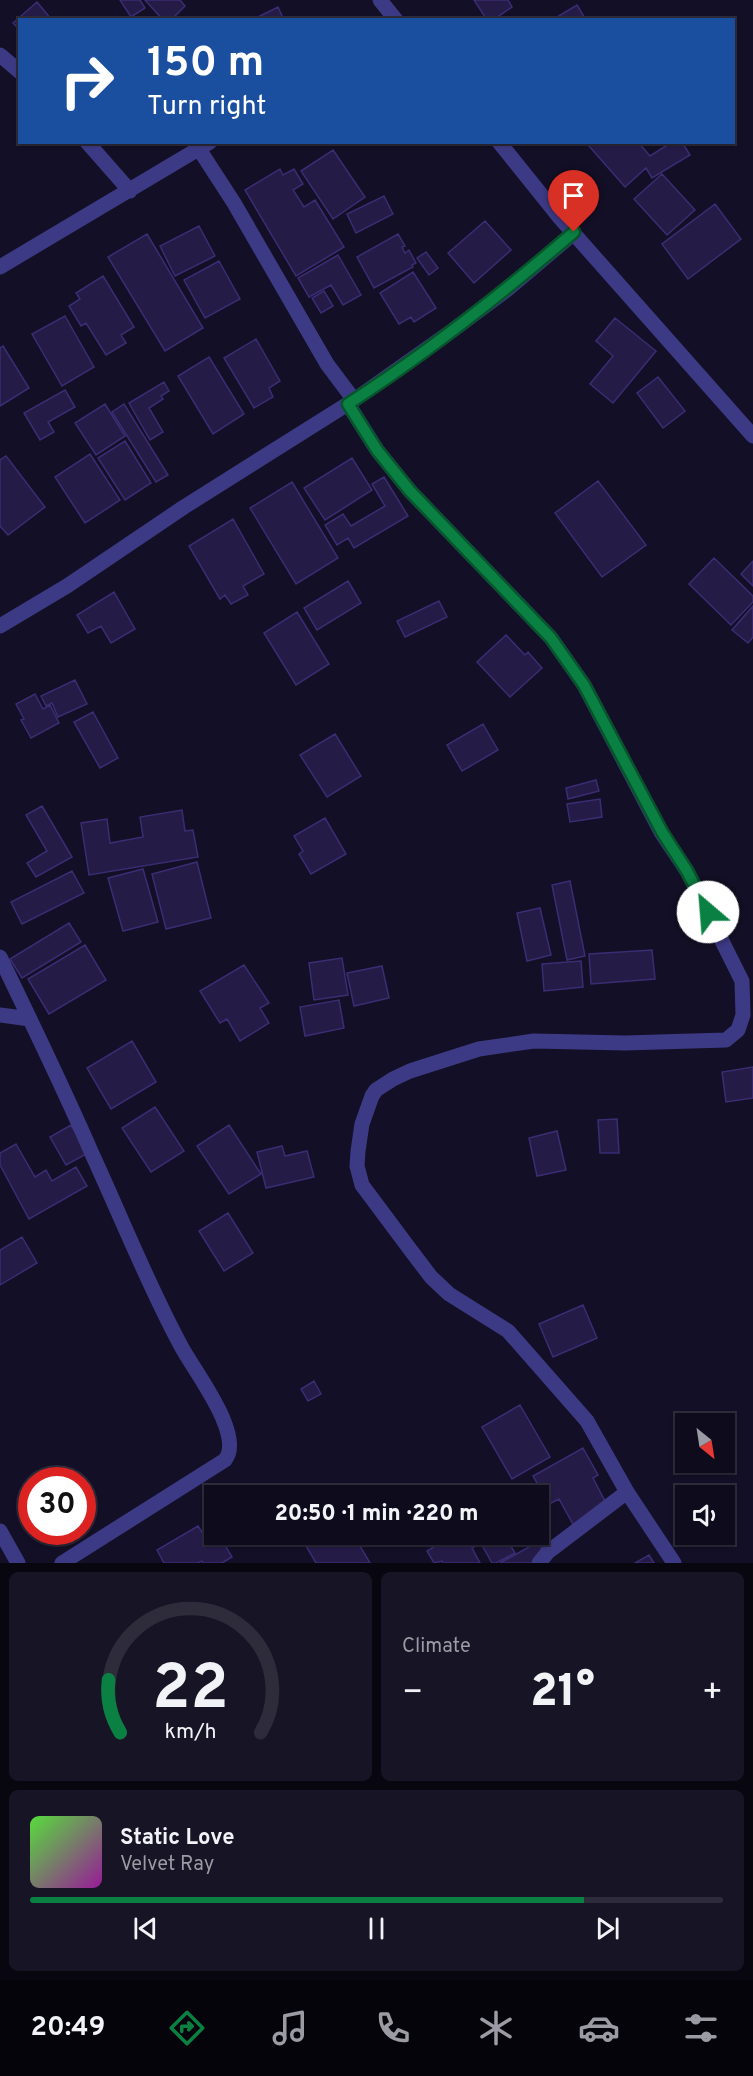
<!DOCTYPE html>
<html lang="en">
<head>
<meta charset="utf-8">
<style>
  :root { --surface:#0e0b1c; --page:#171425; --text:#f1f3f6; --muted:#9b9ba3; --line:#2e2b3b; --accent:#0b8043 }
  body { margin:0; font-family:Overpass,sans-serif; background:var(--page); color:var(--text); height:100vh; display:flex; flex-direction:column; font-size:22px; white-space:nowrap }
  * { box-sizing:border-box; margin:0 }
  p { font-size:20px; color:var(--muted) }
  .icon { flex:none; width:33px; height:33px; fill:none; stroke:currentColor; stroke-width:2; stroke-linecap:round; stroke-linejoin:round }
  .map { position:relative; height:1563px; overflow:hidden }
  .sheet { display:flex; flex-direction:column; gap:9px; padding:9px; background:#08060f; flex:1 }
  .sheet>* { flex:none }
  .hud { position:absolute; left:18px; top:18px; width:717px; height:126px; border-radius:0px; box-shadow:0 2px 4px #0004,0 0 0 2px var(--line); background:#1a4fa0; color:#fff; overflow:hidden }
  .needle { width:39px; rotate:150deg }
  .controls { position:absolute; left:675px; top:1413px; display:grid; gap:12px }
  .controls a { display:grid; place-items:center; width:60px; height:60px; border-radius:0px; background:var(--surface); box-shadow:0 2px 4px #0004,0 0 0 2px var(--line); font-size:30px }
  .speed { position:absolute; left:18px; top:1467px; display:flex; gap:12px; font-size:30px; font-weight:700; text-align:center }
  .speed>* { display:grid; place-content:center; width:78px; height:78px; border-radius:50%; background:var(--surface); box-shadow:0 2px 4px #0004,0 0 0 2px var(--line); line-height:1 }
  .speed .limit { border:9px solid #d22; background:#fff; color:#111 }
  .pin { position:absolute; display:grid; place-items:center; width:51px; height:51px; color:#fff; margin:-62px -26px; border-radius:50% 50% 50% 0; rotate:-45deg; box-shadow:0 0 6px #0007 }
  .pin .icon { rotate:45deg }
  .me { position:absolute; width:66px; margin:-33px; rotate:333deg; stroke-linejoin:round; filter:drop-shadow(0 0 4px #0008) }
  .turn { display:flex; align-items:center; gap:21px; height:126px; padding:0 30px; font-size:27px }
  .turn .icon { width:78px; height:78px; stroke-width:2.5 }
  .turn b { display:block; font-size:42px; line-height:51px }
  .big { font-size:45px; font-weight:800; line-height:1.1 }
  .sheet .tile { flex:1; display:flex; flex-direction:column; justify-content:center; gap:9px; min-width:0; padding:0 21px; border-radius:9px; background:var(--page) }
  .sheet .dial { align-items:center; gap:0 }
  .dial svg { height:156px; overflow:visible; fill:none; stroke:var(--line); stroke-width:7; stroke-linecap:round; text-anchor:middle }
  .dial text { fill:var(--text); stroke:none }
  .song { display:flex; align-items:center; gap:18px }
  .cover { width:72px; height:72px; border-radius:9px; background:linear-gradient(135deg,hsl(110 70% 55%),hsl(300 70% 35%)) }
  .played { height:6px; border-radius:3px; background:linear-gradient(90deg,var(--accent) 80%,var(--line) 80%) }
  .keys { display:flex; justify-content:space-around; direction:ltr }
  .heat { display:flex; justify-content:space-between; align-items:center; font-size:33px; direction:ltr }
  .sheet .tiles { flex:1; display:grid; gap:9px; grid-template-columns:1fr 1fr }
  .tile:last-child { grid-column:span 2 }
  .trip { position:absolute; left:204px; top:1485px; width:345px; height:60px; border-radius:0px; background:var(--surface); box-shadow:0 2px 4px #0004,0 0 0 2px var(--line); font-weight:800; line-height:60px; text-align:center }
  .tabs { display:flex; height:96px; justify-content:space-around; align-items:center; background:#06040b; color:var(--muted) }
  .tabs .icon { width:42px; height:42px }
  .tabs .selected { color:var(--accent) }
  .tabs b { font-size:27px; color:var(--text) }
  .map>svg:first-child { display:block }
  .building { fill:#241b47; stroke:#3b2d73; stroke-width:1.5 }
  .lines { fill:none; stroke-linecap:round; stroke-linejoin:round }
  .minor { stroke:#3d3a85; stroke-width:15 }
  .route-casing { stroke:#07532c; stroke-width:15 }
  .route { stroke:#0b8043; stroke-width:10 }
</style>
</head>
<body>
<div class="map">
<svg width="753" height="1563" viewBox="0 0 753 1563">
  <rect width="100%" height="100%" fill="#130f26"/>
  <path class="building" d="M120 0H140L145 8 131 17Z
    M145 0H180L185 6 171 20H163Z
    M474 0H508L512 7 493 20H487Z
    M37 2 52 20H20V30L13 23Z
    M577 5 586 20H552Z
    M278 7 284 20H259L258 17Z
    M593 142H638L650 156 672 142H682L690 155 652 178 646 168 625 187 589 146Z
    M333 150 365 197 333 219 301 171Z
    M280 169 283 175 294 169 303 184 293 190 304 207 315 200 344 247 296 276 245 190Z
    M662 174 695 210 667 235 634 199Z
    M384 196 393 214 356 233 347 214Z
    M715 204 741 239 688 279 662 244Z
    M485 221 511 250 474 283 448 253Z
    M199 226 215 256 175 276 160 246Z
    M147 234 203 328 165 351 108 257Z
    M398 234 405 246 402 247 405 253 409 250 416 263 412 265 413 267 374 288 357 257Z
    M426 252 438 268 429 275 417 258Z
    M338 255 361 295 343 305 331 285 309 297 298 278Z
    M219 261 240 299 205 318 184 280Z
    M413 272 436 308 414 322 411 317 399 324 380 293Z
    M103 276 134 327 121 335 126 343 106 355 86 323 81 326 69 306 80 299 76 293Z
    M324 291 333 306 321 313 312 298Z
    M65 316 94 367 62 386 32 334Z
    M615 318 656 351 613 403 590 384 613 356 596 341Z
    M256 339 280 381 269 388 273 397 254 408 224 358Z
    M3 346 29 388 0 406V348Z
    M209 357 244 414 213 434 178 376Z
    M658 377 685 411 663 428 637 393Z
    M164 382 169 391 161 396 163 399 149 408 163 432 150 440 129 403Z
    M65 390 75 407 48 422 54 432 40 440 24 413Z
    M105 404 125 436 96 455 75 423Z
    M124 404 168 475 156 482 112 412Z
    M125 441 151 483 125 500 98 458Z
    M90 454 120 500 85 523 55 477Z
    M6 456 45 507 8 535 0 526V460Z
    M352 458 372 490 325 520 304 488Z
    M384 477 408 516 354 548 348 538 337 545 325 525 343 514 351 526 385 506 372 484Z
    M598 481 646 545 602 577 555 513Z
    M292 482 338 558 296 584 250 508Z
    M233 519 264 574 243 586 248 595 231 604 225 595 220 599 189 546Z
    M714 558 753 596V602L731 625 689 584Z
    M753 561V586L741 574Z
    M348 581 361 603 317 630 304 608Z
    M114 592 135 629 111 643 101 626 88 633 77 615Z
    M439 601 447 617 405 637 397 621Z
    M753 606V637L748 643 732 630Z
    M297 612 329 664 296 685 264 633Z
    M506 635 525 655 528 652 542 668 510 697 477 662Z
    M75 680 87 704 58 717 52 703 46 706 41 696Z
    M35 694 43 709 50 705 59 723 31 738 21 720 24 719 16 704Z
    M93 712 118 758 100 768 74 722Z
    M483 724 498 750 462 771 447 745Z
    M335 734 361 776 327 797 300 755Z
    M596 780 599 791 568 799 566 788Z
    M600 799 602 817 570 822 567 804Z
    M42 806 72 857 36 877 27 863 47 851 26 815Z
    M182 810 185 831 193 830 198 857 89 875 81 823 107 819 110 843 143 837 140 817Z
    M325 818 346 854 311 874 299 854 303 851 294 836Z
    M197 862 211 918 166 929 152 874Z
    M143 869 158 922 123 931 108 878Z
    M72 871 84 893 22 924 11 902Z
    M570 881 585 956 567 960 552 885Z
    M540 908 551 955 527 961 517 913Z
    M69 923 81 942 22 978 10 959Z
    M85 945 106 980 49 1014 28 979Z
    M652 950 655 979 591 984 589 954Z
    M342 958 348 995 314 1000 309 963Z
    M581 961 583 987 544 991 542 964Z
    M244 965 269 1003 260 1008 269 1023 240 1041 227 1019 220 1023 200 991Z
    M382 966 389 998 354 1006 347 973Z
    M339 1000 344 1028 305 1036 300 1007Z
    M132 1041 156 1082 111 1109 87 1068Z
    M753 1067V1098L726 1102 722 1072Z
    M155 1107 184 1151 151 1172 122 1128Z
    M617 1119 619 1153H600L598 1120Z
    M71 1125 88 1153 66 1165 50 1137Z
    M229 1125 261 1174 229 1194 197 1146Z
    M557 1131 566 1170 537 1176 529 1138Z
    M16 1144 35 1177 46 1170 52 1181 76 1167 87 1186 29 1219 0 1165V1153Z
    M282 1146 285 1156 307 1151 314 1177 266 1188 257 1152Z
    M228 1213 253 1253 224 1271 199 1231Z
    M22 1237 37 1263 0 1285V1250Z
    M583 1305 597 1338 553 1357 539 1324Z
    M314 1381 321 1394 308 1401 301 1389Z
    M520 1405 550 1457 512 1479 482 1427Z
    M583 1448 598 1475 593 1478 608 1507 574 1526 559 1499 549 1504 533 1476Z
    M198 1526 208 1542 219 1535 232 1557 222 1563H203L202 1561 198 1563H164L157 1550Z
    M299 1534H353L370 1563H316Z
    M477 1534 482 1543 472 1548 480 1563H443L442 1561 434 1563 427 1551 442 1542 440 1534Z
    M504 1535 515 1553 496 1563H492L483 1547Z
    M538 1542 548 1561 544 1563H500Z
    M649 1555 654 1563H635Z"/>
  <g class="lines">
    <path class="minor" d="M380 0 396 20
      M0 55 20 72
      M87 142 130 191
      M499 142 560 218 753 436
      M199 149 234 203 327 364 354 400
      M0 267 210 142
      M348 404 377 450 410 491 551 638 584 685 661 832 687 871 742 981 743 1015 738 1030 726 1040 625 1043 534 1041 479 1049 410 1071 393 1079 376 1090 372 1096 362 1124 358 1151 357 1166 362 1185 409 1248 431 1277 449 1294 508 1331 587 1421 627 1492 674 1563
      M0 626 67 586 184 507 354 400 453 330 509 288 574 233
      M0 957C32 1023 64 1089 93 1156 122 1219 148 1285 181 1346 194 1371 245 1435 225 1460L62 1563
      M0 1015 30 1019
      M0 1531 18 1563
      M539 1563 548 1552 627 1492"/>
  </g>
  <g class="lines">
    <defs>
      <path id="route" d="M574 232C502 294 427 353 348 404L377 450 410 491 551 638 584 685 662 832 687 871 708 912"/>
    </defs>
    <use href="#route" class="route-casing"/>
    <use href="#route" class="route"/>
  </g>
</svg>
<div class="controls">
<a><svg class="needle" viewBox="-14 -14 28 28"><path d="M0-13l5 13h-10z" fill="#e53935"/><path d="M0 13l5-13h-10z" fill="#9b9ba3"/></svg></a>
<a><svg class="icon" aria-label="sound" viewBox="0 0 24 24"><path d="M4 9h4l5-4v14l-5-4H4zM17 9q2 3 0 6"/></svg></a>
</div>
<div class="speed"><div class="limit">30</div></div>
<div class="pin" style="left:574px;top:232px;background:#d93025"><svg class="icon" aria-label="arrive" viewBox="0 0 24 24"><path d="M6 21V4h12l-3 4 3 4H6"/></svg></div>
<svg class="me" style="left:708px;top:912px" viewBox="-20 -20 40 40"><circle r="19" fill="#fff"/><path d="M0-13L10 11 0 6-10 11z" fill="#0b8043"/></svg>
<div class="trip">20:50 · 1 min · 220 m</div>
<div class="hud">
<div class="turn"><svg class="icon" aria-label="right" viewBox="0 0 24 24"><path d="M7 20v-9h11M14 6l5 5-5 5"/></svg><div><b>150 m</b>Turn right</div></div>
</div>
</div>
<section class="sheet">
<div class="tiles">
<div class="tile dial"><svg viewBox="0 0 100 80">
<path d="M14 69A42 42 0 1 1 86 69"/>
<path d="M14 69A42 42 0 0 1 8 42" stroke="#0b8043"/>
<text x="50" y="56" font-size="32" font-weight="700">22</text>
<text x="50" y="72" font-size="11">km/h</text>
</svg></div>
<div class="tile"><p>Climate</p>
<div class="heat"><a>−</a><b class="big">21°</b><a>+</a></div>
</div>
<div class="tile">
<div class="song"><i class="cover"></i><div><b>Static Love</b><p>Velvet Ray</p></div></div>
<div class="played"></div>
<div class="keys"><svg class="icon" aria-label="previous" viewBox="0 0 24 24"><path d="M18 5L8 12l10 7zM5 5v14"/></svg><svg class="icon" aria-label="pause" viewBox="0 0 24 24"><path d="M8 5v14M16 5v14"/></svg><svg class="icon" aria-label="next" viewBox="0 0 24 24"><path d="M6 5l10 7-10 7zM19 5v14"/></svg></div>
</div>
</div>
</section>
<nav class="tabs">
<b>20:49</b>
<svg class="icon selected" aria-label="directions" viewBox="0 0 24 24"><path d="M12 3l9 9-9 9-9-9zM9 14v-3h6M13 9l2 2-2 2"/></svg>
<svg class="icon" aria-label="music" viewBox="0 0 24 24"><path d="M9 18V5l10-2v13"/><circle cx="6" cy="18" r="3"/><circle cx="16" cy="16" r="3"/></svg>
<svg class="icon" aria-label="phone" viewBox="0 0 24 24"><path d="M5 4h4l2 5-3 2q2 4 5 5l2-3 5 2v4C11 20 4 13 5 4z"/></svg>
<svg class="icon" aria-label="climate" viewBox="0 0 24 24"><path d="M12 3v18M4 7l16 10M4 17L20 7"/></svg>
<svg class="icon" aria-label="car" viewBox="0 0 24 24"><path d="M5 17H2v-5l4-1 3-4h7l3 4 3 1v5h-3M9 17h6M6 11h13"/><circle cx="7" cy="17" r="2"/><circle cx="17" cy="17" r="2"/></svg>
<svg class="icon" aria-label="filters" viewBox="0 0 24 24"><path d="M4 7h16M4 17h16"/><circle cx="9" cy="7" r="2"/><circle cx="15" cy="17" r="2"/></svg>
</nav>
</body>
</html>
